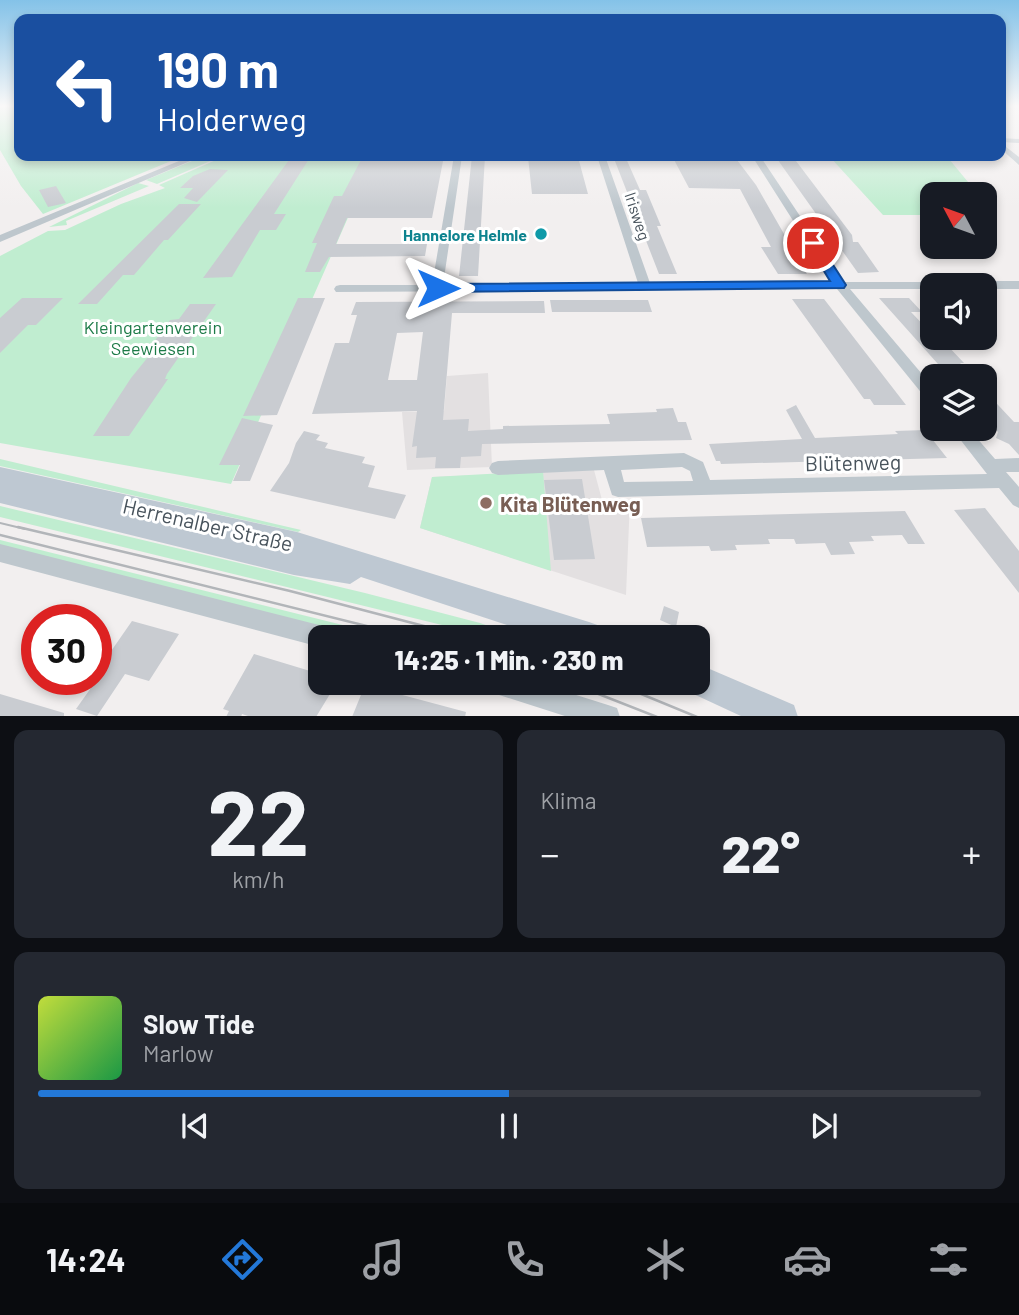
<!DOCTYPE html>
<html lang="de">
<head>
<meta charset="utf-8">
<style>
  :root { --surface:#171b24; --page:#242831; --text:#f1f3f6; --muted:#9ea1a6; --line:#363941; --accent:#2378d8 }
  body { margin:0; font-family:Barlow,sans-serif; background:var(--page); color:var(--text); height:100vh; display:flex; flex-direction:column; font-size:26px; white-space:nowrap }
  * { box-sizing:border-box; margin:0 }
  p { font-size:23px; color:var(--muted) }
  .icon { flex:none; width:38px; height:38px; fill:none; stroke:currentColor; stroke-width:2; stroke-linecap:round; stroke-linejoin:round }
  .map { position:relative; height:716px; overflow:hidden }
  .panel { display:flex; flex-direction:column; gap:14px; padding:14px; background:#0d0f14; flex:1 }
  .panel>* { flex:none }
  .banner { position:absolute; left:14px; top:14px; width:992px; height:147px; border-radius:14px; box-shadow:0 4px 10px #0003; background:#1a4fa0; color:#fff; overflow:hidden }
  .needle { width:46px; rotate:311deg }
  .tools { position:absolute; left:920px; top:182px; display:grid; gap:14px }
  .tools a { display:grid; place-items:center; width:77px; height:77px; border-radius:14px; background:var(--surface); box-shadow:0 4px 10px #0003; font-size:35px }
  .speed { position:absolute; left:21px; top:604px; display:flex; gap:14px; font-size:35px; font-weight:700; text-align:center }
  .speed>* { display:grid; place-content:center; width:91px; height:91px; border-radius:50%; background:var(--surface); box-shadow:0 4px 10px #0003; line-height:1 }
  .speed .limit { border:10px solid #d22; background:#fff; color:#111 }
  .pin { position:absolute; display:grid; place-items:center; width:60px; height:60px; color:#fff; margin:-30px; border:4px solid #fff; border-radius:50%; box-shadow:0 2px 7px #0007 }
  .me { position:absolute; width:77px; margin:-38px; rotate:90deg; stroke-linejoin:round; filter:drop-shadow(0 0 5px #0008) }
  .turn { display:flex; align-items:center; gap:24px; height:147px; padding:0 28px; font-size:32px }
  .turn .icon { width:91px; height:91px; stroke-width:2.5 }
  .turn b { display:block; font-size:49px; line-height:60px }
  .big { font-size:52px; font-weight:800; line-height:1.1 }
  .panel .widget { flex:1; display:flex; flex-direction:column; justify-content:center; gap:10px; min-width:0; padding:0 24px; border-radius:14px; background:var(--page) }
  .panel .dial { align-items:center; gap:0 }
  .dial b { font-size:91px; line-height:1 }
  .song { display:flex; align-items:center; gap:21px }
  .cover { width:84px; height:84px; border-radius:10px; background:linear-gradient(135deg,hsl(70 70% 55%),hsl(140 70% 35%)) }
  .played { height:7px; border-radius:4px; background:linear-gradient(90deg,var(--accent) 50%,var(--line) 50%) }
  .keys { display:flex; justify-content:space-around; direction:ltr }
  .heat { display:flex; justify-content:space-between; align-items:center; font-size:38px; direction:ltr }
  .panel .tiles { flex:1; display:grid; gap:14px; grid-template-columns:1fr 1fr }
  .widget:last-child { grid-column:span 2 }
  .trip { position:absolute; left:308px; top:625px; width:402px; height:70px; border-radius:14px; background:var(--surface); box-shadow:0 4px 10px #0003; font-weight:800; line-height:70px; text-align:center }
  .menu { display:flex; height:112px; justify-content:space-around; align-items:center; background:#090b0e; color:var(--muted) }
  .menu .icon { width:49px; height:49px }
  .menu .selected { color:var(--accent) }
  .menu b { font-size:32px; color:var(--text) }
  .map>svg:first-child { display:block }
  .education { fill:#e3e0e1 }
  .green { fill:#c0edd0 }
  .building { fill:#c9ccd1; fill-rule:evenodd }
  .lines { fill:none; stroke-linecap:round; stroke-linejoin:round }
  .minor { fill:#bec7cd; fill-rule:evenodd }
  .secondary { fill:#bec8d2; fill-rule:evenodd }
  .tram-far1 { stroke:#b2b5b9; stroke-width:2 }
  .tram { stroke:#b2b5b9; stroke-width:2.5 }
  .route { fill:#1a73e8; stroke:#114b97; stroke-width:2 }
  .culture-dot { fill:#0f9aa8; stroke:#fff; stroke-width:2.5 }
  .education-dot { fill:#8d6e63; stroke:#fff; stroke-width:2.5 }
  .labels { text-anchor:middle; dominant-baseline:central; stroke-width:6; stroke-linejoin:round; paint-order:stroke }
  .far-street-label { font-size:16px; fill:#48535c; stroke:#fff }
  .far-culture-label { font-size:16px; font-weight:bold; fill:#0d838f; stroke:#fff; text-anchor:end }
  .park-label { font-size:18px; fill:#1c7a47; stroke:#fff }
  .near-street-label { font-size:21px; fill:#48535c; stroke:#fff }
  .near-education-label { font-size:21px; font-weight:bold; fill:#785e54; stroke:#fff; text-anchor:start }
</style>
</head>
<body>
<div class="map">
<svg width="1019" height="717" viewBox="0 0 1019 717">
  <rect width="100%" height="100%" fill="#f2efef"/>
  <path class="education" d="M488 373 492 467 407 470 402 412 444 411 447 376Z
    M594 470 602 500H630L626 595 420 528 432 477Z"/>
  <path class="green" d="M0 107H19V156H183L43 214 21 186 0 150Z
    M204 156H222L157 184 146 180Z
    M225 156H375L231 484 0 443V256L48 231 65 230 121 204 165 188 159 185Z
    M829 156 949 159 978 194H933V215H883Z
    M138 183 149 186 66 221 67 225 49 227Z
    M0 459 301 530 298 532 0 466Z
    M543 471 551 571 420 528 432 477Z
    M0 506 365 593 480 623 520 637H491L0 517Z
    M0 540 391 637H356L0 545Z"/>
  <path class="building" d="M378 156H444L432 218H347L336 244H427L425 256 329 257 320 272H305L317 243H312L334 196H342L362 158H377Z
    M472 156H485L478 276H459Z
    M613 156H625L640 190H646L661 226H657L677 274H659Z
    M672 156H734L756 185 807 274H778L761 247H771L740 189 689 188Z
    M775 156 793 157 852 235 853 242H858L879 272 858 273Z
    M528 157H578L588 194H532Z
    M309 159 274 214H286L276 230H260L232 277 203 278 289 160Z
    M210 169 228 170 197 202 184 198 193 188H180L193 176Z
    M56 186 66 203 48 207 39 190Z
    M179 204H201L168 240H164L134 275H123L97 304H78Z
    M22 298H63L36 325H28L0 353V318Z
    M298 298H325L277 415 243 416Z
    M879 298H909L922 312H911L933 335V344H946L964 363H960L969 372 946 373Z
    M792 299H824L906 405H874L870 399H864Z
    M550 300H648L652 312H552Z
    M544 301 545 313H452L443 420 469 419 468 431 503 429V426L610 424 607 414 657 412 656 409 673 408 678 422H686L692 440 482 444 481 456 461 457 460 468H435L436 457 416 458 417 446 412 447 417 411 312 414 335 343H349L357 315H351L356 302ZM423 332 417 380H388L397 333Z
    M190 304H216L167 374 165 379H168L129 436H93L131 378 157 346H151L170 320 179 319Z
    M985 391 1014 422H1019V455L1009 444 996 438 998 432 985 418Z
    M796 405 815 438 898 434 895 431 925 430 947 458 721 464 720 461H716L709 444 802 439 786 410Z
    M242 418 273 425 250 481H233L240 465H219Z
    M304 431 320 435 316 440 328 443 325 448 365 457 362 463 375 466 368 487 406 495 395 519 270 491 289 463 296 443Z
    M582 479 595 559 554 560 544 480Z
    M985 508 1019 551V593L954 510Z
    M905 511 925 544H908L902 535 871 536 874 541 849 542 855 554 831 555 825 543 796 544 794 539H768L770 544 735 545 737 550 711 551 709 546 647 547 641 518Z
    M664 606 679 612 676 627 660 620Z
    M132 621 179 634 149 681 125 674 97 716 76 709 93 685 89 684 96 679 102 667H100Z
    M254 654 320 674V682H332L327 693 330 694 316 717H251L242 714 241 717H226L229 711 223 709Z
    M365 685 466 712 465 717H352Z
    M0 694 64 713V717H0Z"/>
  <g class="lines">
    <path class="minor" d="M1001 138 1019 139V143L1001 142Z
      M1001 143 1019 157V165L1001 149Z
      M191 156H202L0 242V235Z
      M454 156H462L443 285 638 283 597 156H605L650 283 832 282 752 156H760L844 282H937L939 285H933V289H850L933 387V402L928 401 837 289 336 292 334 289 336 286 340 285H432Z
      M965 281H1019V289H985V285H959Z
      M952 429H969L995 459 1019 458V472H1006L1019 487V508L1013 505 999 488 618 497 612 495 604 470 498 475 492 473 489 468 492 463 498 461 684 453 703 462 710 480 987 474ZM682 467 690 471 693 481 624 482 621 470Z
      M0 544 323 626 331 629 334 637H320V647L0 562Z
      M485 682H535L608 705 617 708 620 717H568L496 694 488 690Z"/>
    <path class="secondary" d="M0 467 297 532 589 622 600 626 604 637H543L361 577 350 584 294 575 0 503Z
      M698 664 794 705 798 717H743L687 691 683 682H698Z"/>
    <path class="tram-far1" d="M0 523 25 529"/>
    <path class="tram" d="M18 527 290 591 466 637
      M0 535 411 637
      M568 682 657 717
      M612 682 697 717"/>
  </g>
  <linearGradient id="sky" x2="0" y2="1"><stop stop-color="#84c2e8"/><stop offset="0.51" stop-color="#f9f8f8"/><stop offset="1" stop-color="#f9f8f8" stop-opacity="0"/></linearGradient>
  <rect width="1019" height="208" fill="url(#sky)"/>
  <path class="route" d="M813 239 817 240 846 285 844 288 438 292 431 288 438 284 830 281 807 243Z"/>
  <circle class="culture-dot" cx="541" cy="234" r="7"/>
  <circle class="education-dot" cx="486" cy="503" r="7"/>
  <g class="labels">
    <g class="far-street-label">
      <text transform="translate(638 216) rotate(72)">Irisweg</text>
    </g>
    <g class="far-culture-label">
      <text x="527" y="234">Hannelore Helmle</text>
    </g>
    <g class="park-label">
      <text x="153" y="327">Kleingartenverein<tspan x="153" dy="21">Seewiesen</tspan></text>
    </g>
    <g class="near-street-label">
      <text transform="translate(853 462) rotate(-1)">Blütenweg</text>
      <text transform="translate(208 524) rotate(13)">Herrenalber Straße</text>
    </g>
    <g class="near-education-label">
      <text x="500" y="503">Kita Blütenweg</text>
    </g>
  </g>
</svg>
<div class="tools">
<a><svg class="needle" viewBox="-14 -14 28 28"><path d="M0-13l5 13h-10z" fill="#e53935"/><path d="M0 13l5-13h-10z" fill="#9ea1a6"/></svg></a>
<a><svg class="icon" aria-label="sound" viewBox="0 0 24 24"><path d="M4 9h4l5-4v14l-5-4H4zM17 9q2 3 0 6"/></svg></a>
<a><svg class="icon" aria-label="layers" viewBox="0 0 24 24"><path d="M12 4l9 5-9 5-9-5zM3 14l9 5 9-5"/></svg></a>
</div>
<div class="speed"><div class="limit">30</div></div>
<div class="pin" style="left:813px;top:243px;background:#d93025"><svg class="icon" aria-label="arrive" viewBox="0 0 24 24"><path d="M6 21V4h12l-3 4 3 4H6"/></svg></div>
<svg class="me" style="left:438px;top:288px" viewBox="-20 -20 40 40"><path d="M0-17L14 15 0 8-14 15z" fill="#1a73e8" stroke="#fff" stroke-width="4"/></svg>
<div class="trip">14:25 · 1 Min. · 230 m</div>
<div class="banner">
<div class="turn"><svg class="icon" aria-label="left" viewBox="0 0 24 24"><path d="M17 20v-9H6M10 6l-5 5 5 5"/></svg><div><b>190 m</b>Holderweg</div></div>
</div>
</div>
<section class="panel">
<div class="tiles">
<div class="widget dial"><b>22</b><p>km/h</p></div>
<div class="widget"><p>Klima</p>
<div class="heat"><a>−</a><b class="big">22°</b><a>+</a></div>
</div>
<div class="widget">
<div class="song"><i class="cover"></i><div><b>Slow Tide</b><p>Marlow</p></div></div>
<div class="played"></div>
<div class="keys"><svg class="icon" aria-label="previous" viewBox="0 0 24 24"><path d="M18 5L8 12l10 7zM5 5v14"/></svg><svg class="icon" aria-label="pause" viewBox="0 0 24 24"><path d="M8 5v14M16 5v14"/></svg><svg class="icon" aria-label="next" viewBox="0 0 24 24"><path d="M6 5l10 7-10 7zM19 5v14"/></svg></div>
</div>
</div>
</section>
<nav class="menu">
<b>14:24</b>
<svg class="icon selected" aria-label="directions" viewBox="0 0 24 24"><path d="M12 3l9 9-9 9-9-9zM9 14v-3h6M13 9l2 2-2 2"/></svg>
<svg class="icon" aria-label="music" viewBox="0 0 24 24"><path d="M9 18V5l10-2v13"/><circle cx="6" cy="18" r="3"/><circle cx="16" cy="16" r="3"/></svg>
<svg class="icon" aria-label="phone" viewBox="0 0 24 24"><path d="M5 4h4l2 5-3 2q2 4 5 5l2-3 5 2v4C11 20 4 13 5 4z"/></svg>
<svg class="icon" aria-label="climate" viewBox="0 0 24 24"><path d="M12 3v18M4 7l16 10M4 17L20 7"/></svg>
<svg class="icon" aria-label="car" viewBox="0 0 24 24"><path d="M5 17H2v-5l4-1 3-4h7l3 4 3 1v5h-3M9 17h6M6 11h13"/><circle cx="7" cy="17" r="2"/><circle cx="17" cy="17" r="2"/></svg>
<svg class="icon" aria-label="filters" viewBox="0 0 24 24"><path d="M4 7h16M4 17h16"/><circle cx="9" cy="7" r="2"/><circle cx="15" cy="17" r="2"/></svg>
</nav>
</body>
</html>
